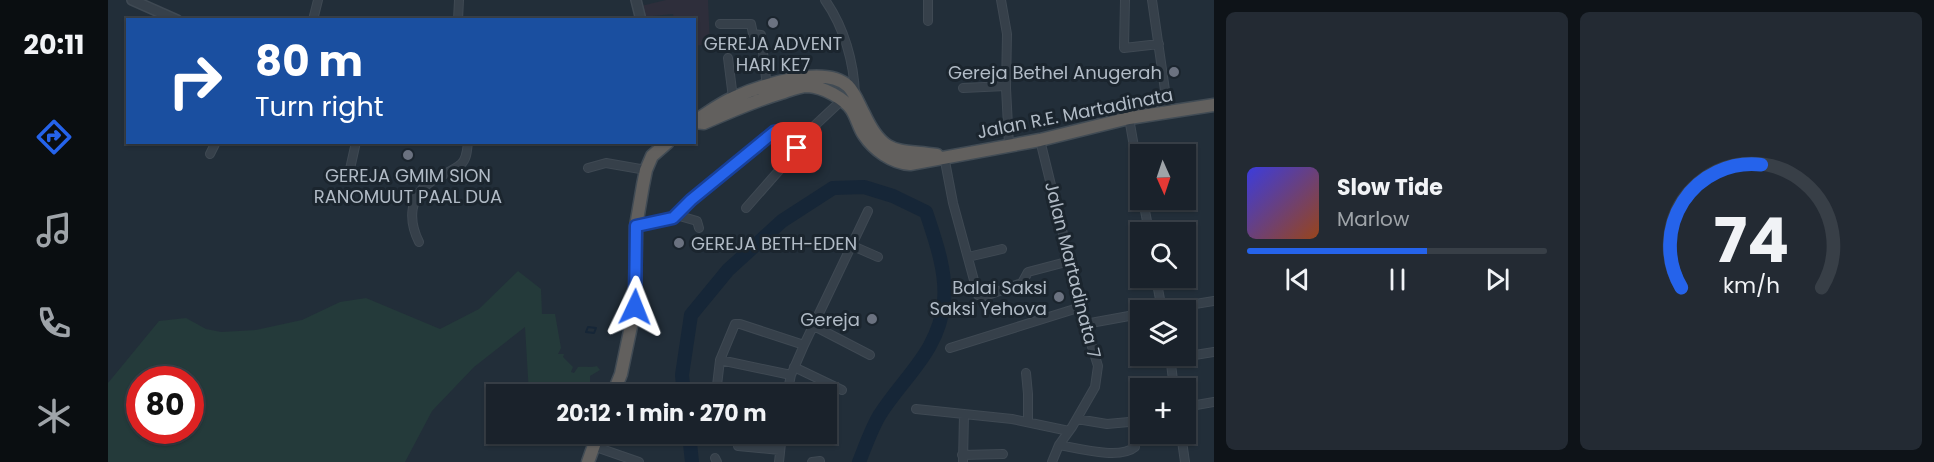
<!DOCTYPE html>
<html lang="en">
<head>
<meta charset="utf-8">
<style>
  :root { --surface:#1a222b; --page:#232a33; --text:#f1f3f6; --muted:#9fa4a9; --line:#383f47; --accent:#2563eb }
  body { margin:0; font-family:Poppins,sans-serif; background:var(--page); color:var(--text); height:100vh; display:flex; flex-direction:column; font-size:22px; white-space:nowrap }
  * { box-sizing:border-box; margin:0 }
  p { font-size:20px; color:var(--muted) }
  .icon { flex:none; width:33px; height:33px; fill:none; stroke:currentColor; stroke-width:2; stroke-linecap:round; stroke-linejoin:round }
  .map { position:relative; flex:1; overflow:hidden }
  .details { display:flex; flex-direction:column; gap:12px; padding:12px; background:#0e1318; width:720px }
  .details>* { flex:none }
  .banner { position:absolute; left:18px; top:18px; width:570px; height:126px; border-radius:0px; box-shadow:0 2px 4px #0004,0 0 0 2px var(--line); background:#1a4fa0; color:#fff; overflow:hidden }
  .needle { width:39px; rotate:177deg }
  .controls { position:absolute; left:1022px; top:144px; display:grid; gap:12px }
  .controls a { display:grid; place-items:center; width:66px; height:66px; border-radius:0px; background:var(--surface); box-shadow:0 2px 4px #0004,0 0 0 2px var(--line); font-size:30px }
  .speed { position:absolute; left:18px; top:366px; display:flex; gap:12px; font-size:30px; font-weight:700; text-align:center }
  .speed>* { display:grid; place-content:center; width:78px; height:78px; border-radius:50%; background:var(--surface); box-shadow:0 2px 4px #0004,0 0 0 2px var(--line); line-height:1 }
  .speed .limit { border:9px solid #d22; background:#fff; color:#111 }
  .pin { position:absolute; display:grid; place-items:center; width:51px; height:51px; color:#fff; margin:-26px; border-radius:12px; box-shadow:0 3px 9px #0006 }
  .me { position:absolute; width:66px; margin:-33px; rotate:2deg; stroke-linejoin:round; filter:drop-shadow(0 0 4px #0008) }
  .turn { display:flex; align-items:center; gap:21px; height:126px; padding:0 30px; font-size:27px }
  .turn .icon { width:78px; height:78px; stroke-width:2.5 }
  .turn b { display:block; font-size:42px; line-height:51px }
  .details .widget { flex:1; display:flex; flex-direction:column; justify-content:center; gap:9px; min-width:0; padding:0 21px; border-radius:9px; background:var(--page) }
  .details .dial { align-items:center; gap:0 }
  .dial svg { height:156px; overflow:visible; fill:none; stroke:var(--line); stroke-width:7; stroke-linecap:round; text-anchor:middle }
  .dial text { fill:var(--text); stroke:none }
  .song { display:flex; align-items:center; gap:18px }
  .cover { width:72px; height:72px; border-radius:9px; background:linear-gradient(135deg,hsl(240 70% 55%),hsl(20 70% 35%)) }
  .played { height:6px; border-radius:3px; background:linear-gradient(90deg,var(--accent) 60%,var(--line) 60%) }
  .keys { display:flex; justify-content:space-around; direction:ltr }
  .details .tiles { flex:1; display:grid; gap:12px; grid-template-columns:repeat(2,1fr) }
  .trip { position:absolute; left:378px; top:384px; width:351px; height:60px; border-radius:0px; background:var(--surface); box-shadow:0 2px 4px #0004,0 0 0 2px var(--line); font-weight:700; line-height:60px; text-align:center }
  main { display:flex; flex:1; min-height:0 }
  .dock { display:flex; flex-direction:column; width:108px; justify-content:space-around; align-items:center; background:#0a0e11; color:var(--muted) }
  .dock .icon { width:42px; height:42px }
  .dock .active { color:var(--accent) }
  .dock b { font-size:27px; color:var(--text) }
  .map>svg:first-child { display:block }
  .medical { fill:#2e2e3b }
  .green { fill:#243a3a; fill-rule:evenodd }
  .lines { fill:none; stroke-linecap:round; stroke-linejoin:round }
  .stream { stroke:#162637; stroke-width:2 }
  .river { stroke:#162637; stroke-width:14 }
  .minor-casing { stroke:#3f4953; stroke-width:10 }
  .tertiary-casing { stroke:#3f4953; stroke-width:12 }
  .trunk-casing { stroke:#414b54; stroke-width:15 }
  .minor { stroke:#36404a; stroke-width:8 }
  .tertiary { stroke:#36404a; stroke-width:9 }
  .trunk { stroke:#62605e; stroke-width:12 }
  .route-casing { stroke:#184099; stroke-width:15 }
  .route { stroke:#2563eb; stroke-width:10 }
  .worship-dot { fill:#6b7280; stroke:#1b252e; stroke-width:2 }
  .labels { text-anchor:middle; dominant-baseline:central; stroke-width:6; stroke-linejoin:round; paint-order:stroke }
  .poi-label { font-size:18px; fill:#b1bbc6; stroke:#1b252e; text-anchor:end }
  .street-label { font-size:18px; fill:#b1bbc6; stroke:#1b252e }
</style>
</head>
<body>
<main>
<nav class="dock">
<b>20:11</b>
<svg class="icon active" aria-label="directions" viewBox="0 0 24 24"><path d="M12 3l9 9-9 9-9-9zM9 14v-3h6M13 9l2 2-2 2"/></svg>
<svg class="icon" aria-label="music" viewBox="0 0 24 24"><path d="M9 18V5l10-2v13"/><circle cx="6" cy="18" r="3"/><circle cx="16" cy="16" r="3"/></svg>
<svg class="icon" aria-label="phone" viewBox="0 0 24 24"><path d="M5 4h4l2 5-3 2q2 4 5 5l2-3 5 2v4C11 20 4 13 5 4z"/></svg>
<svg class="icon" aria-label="climate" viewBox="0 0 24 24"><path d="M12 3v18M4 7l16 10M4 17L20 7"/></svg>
</nav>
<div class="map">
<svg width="1106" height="462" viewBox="0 0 1106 462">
  <rect width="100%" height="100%" fill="#222e39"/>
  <path class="medical" d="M558 0H600L602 44 587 46 586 20 566 19 565 14 535 17 533 6Z"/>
  <path class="green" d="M410 271 433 289 434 314H447L453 348 450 354H456L455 357 465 367 463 372 466 373 470 367C477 366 482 368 489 366L492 370 482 376V382L479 384V390L487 394H472L468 391 455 390 450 393 452 394H421L417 327 366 367 324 411 297 462H0V383L51 321 78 318 98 329 113 332 148 330 194 320 232 302 258 298 332 329 371 309ZM32 380H82V430H32Z"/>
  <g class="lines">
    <path class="stream" d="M480 327 488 328 486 333 478 332Z"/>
    <path class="river" d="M576 394 574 375 583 315 620 270 674 221 725 188 756 187 785 196 818 212C827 239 839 272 836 301 831 352 796 376 771 416 763 430 757 447 751 462
      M581 434 584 462"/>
    <defs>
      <path id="minor" d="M717 0C736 27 746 62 747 95
        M820 0V21
        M893 0 899 34 898 88 901 145
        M1017 0 1016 48 1051 44
        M1044 0 1060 111
        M205 20 210 0
        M350 20 351 0
        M612 24H643L645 34 653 35 659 87
        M620 58 625 98
        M855 88 898 86
        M1021 118 1032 181
        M932 140 977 324 990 366 987 387 964 427 951 445 944 462
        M687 144 734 100
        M102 154 108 142
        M836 156 845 203 870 295 877 296 914 283 920 272 962 261
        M480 168 498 163 538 170
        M240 178 248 142
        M1035 200 1041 232
        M568 215 589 221 591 228
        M528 226 565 218 583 199 666 132 672 131 687 144 689 150 638 208
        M311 242C300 220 301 195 324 181 333 175 345 171 353 164 359 159 359 150 360 142
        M745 246 770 257
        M860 257 894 249
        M1048 278 1054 310
        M1051 310 1106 301
        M977 324 1032 314
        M706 326 762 355
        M842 348 973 307
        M1062 356 1066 388
        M1062 359 1106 352
        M612 360 683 375
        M686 367 734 390
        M918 373 920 394V422
        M608 394 612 360 627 324H632L696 345
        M679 394 683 375 696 345 760 211
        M1077 407 1106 402
        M808 409 856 414
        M718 416 724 418
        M969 419 999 424 1032 421
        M1073 434 1077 462
        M951 445C969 448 1012 460 1027 447
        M485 446 531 462
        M630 446 672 450
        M854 455 895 454
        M607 458 609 462
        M671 462 674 434
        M704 462 712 461
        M855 462 856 414 904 419 961 431"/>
      <path id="tertiary" d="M24 0 69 20
        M528 0 533 20"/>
      <path id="trunk" d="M590 119C601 112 613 103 625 98 651 86 716 64 740 86 747 93 751 105 756 114 776 157 789 149 829 155
        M586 122 596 123C621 112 646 101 673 93 682 90 691 86 700 86 715 87 736 98 744 110 749 118 751 128 756 135 766 150 784 163 802 164L932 140 1021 118 1106 105
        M505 394 513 374 527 307 528 226 535 185 538 170 544 156 560 142
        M480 462 490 434"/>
    </defs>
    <use href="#minor" class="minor-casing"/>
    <use href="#tertiary" class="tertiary-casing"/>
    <use href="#trunk" class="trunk-casing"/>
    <use href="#minor" class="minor"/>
    <use href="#tertiary" class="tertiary"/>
    <use href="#trunk" class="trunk"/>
  </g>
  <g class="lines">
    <defs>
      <path id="route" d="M527 307 528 226 565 218 583 200 666 132 672 131 687 144 689 148"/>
    </defs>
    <use href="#route" class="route-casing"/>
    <use href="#route" class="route"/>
  </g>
  <g class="worship-dot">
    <circle cx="665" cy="23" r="6"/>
    <circle cx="1066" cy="72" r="6"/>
    <circle cx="300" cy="155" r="6"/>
    <circle cx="571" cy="243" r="6"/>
    <circle cx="951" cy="297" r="6"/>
    <circle cx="764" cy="319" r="6"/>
  </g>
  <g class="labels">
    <g class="poi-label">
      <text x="665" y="43" text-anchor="middle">GEREJA ADVENT<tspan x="665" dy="21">HARI KE7</tspan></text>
      <text x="1054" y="72">Gereja Bethel Anugerah</text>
      <text x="300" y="175" text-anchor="middle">GEREJA GMIM SION<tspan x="300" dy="21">RANOMUUT PAAL DUA</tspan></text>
      <text x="583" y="243" text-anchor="start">GEREJA BETH-EDEN</text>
      <text x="939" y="287">Balai Saksi<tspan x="939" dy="21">Saksi Yehova</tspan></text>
      <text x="752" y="319">Gereja</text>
    </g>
    <g class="street-label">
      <text transform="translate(967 113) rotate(-11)">Jalan R.E. Martadinata</text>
      <text transform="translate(965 270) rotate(76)">Jalan Martadinata 7</text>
    </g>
  </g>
</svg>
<div class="controls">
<a><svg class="needle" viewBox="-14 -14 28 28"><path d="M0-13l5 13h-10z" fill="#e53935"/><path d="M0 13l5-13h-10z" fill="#9fa4a9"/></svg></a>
<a><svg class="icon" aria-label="search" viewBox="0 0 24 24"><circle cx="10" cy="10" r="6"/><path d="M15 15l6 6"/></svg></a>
<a><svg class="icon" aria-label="layers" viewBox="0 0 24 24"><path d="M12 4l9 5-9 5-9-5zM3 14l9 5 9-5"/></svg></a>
<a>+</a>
</div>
<div class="speed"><div class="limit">80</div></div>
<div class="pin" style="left:689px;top:148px;background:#d93025"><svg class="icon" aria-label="arrive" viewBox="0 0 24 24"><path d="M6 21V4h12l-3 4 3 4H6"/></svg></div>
<svg class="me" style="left:527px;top:307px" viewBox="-20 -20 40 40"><path d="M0-17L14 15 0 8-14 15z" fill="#2563eb" stroke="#fff" stroke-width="4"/></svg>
<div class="trip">20:12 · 1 min · 270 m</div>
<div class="banner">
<div class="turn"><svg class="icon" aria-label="right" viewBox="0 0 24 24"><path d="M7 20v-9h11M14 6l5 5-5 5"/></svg><div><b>80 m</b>Turn right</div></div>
</div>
</div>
<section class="details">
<div class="tiles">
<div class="widget">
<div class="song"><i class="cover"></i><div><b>Slow Tide</b><p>Marlow</p></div></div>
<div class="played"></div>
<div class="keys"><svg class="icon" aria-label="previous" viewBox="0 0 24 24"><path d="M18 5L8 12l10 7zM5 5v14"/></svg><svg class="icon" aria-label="pause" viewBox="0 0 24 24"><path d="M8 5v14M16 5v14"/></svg><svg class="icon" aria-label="next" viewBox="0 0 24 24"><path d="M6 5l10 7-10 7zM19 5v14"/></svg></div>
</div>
<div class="widget dial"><svg viewBox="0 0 100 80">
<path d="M14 69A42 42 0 1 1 86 69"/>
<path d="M14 69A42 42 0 0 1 55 6" stroke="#2563eb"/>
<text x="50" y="56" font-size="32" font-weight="700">74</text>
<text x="50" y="72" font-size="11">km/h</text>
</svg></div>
</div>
</section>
</main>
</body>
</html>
